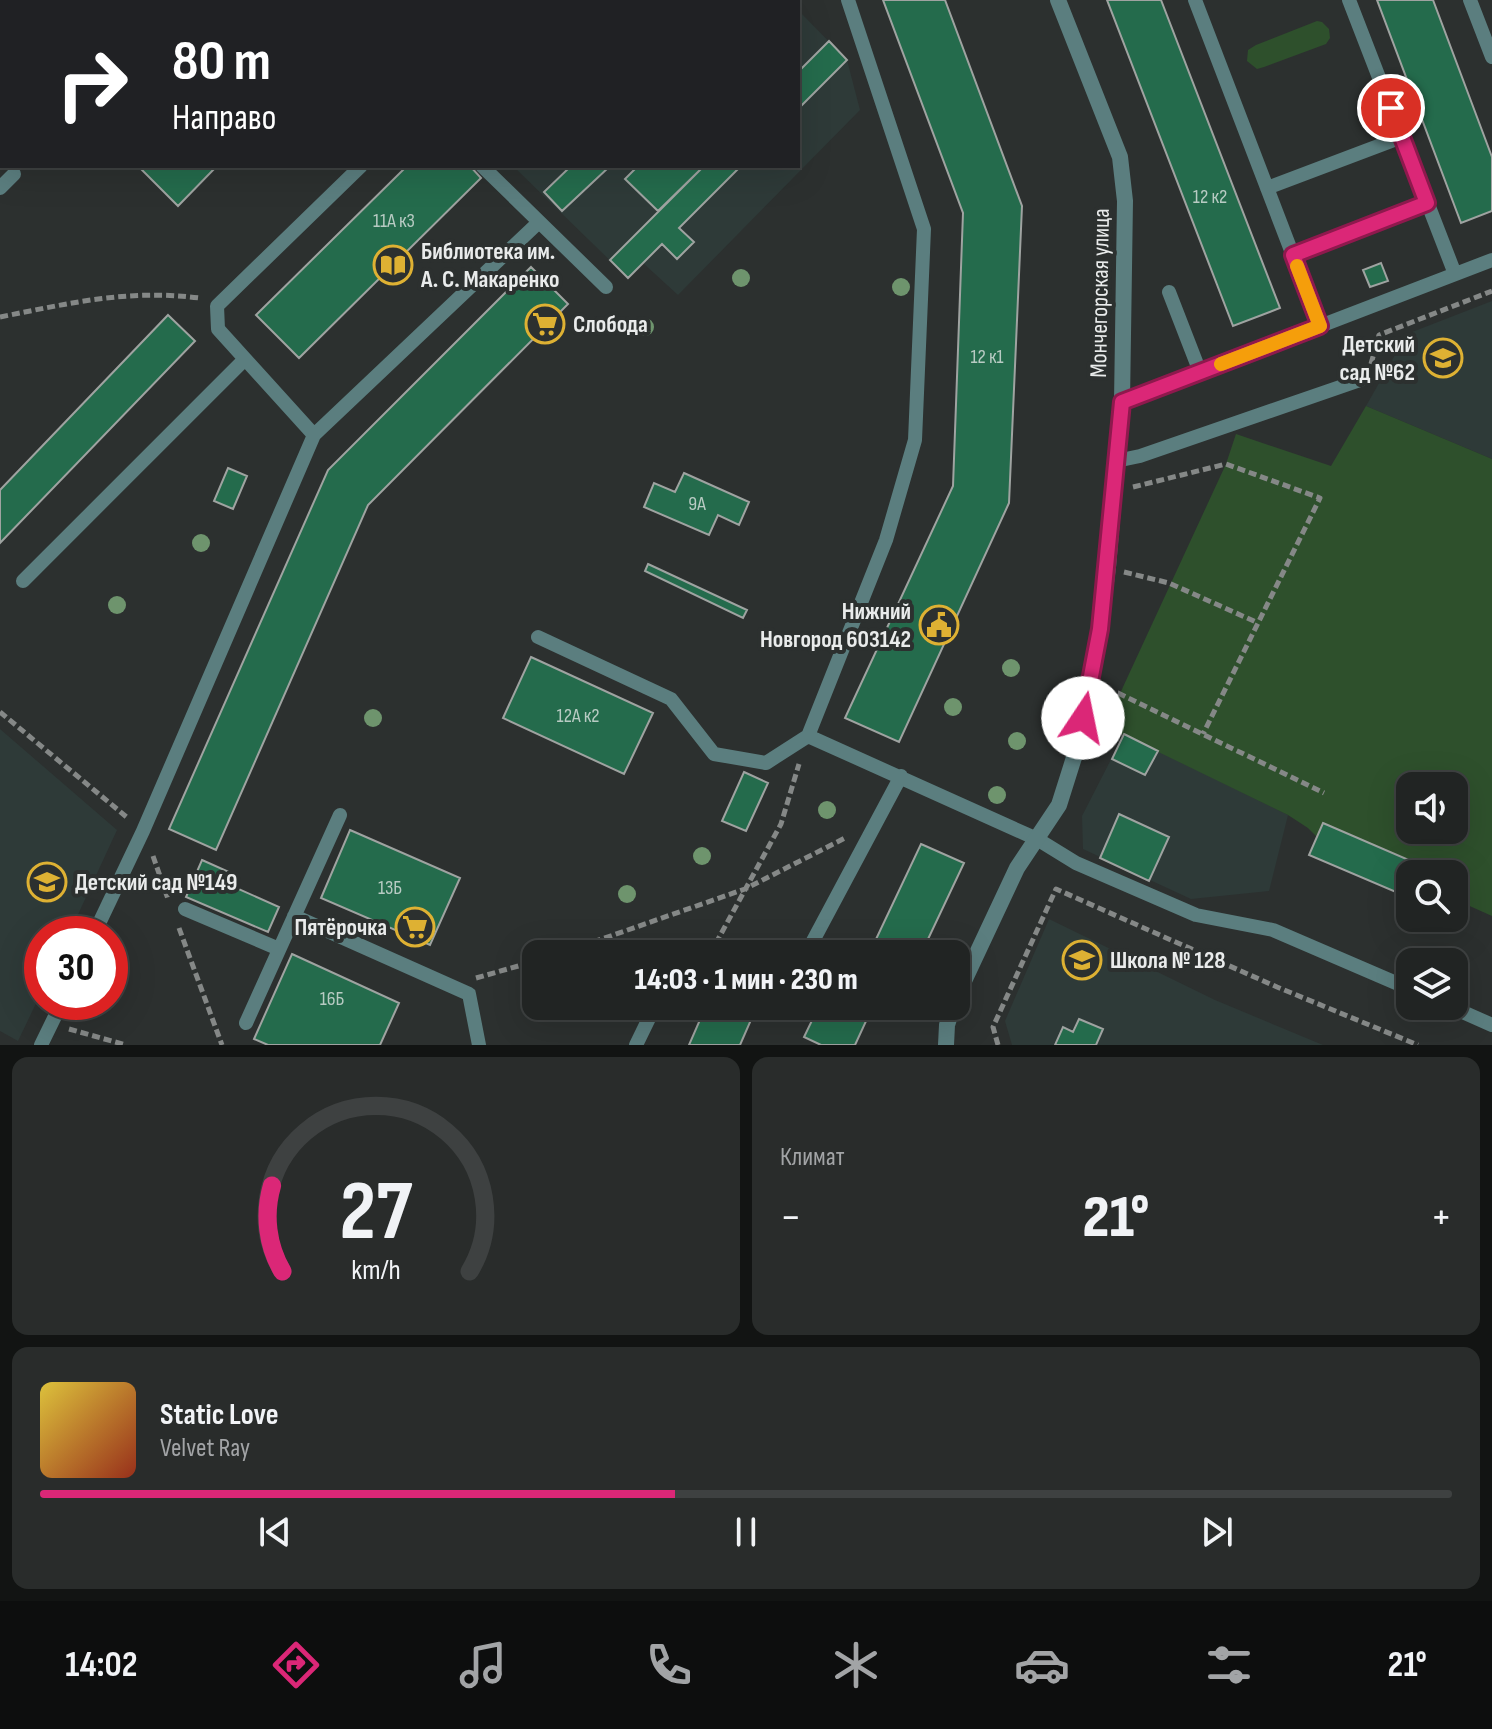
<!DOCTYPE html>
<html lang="ru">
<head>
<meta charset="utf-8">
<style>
  :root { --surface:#212423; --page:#292c2b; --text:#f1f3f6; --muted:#a2a4a6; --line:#3e4141; --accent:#db2777 }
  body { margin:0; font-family:"Sofia Sans Condensed",sans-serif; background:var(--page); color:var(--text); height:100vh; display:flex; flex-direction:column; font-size:30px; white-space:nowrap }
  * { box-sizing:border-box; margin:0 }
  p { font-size:26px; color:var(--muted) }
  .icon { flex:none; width:44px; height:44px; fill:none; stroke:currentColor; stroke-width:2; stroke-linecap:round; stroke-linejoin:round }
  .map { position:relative; height:1045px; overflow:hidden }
  .details { display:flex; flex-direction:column; gap:12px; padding:12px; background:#121413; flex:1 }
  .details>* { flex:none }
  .guide { position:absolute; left:0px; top:0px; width:800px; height:168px; box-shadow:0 8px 32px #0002,0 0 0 2px var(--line); background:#202124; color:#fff; overflow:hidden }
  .buttons { position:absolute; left:1396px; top:772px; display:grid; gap:16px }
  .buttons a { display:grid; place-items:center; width:72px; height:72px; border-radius:16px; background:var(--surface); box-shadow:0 8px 32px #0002,0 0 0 2px var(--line); font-size:40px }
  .speed { position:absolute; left:24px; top:916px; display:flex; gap:16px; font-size:40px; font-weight:700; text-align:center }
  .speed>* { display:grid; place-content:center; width:104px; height:104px; border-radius:50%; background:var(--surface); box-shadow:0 8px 32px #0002,0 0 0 2px var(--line); line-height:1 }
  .speed .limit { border:12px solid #d22; background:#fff; color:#111 }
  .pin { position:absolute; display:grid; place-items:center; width:68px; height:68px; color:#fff; margin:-34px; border:4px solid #fff; border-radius:50%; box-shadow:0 2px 8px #0007 }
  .me { position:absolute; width:88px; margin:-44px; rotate:11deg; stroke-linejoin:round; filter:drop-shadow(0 0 6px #0008) }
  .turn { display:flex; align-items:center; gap:28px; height:168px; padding:0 40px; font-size:36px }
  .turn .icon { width:104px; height:104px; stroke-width:2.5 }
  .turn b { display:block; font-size:56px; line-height:68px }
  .big { font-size:60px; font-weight:800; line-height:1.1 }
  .details .tile { flex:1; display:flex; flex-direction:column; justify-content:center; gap:12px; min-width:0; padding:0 28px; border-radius:16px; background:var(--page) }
  .details .dial { align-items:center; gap:0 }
  .dial svg { height:208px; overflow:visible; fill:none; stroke:var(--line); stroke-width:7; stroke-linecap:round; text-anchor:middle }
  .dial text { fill:var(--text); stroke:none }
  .song { display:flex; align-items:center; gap:24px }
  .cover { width:96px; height:96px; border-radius:12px; background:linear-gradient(135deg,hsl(50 70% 55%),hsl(10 70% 35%)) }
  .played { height:8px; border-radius:4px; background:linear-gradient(90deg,var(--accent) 45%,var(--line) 45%) }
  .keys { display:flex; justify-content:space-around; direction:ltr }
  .heat { display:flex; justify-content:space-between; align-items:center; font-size:44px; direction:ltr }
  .details .tiles { flex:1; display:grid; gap:12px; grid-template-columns:1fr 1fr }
  .tile:last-child { grid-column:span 2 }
  .trip { position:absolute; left:522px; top:940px; width:448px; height:80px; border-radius:16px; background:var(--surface); box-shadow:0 8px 32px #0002,0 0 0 2px var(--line); font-weight:800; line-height:80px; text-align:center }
  .tab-bar { display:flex; height:128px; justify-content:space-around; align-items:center; background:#0d0e0e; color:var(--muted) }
  .tab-bar .icon { width:56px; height:56px }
  .tab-bar .selected { color:var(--accent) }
  .tab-bar b { font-size:36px; color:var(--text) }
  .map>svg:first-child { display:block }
  .built { fill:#2e3a38 }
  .green { fill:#2e502c; fill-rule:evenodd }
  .building { fill:#246b4c; stroke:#9fa3a1; stroke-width:2 }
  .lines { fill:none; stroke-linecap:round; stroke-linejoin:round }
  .path { stroke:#858887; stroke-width:5; stroke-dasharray:8 4; stroke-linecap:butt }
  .service { stroke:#5b7e7f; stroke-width:14 }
  .minor { stroke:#5b7e7f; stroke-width:16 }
  .tree { fill:#6e946d }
  .route-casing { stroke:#8e194d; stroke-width:20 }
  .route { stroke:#db2777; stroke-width:14 }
  .slow { stroke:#f59e0b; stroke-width:14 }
  .labels { text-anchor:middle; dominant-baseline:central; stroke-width:8; stroke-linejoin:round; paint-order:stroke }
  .number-label { font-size:20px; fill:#b8cbc3 }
  .poi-label { font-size:24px; font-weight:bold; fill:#e9ebeb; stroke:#2c302f; text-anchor:start }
  .street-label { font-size:24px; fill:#e9ebeb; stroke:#2c302f }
</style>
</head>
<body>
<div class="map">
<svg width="1492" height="1045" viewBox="0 0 1492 1045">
  <rect width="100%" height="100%" fill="#2c302f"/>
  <path class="built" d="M798 10 847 60 860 110 678 295 643 263 628 278 513 166H798Z
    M1492 301V459L1366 406 1407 334Z
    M0 729 117 830 69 934H42V991L18 1041 0 1031Z
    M1124 734 1288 815 1269 891 1191 899 1083 849 1082 816Z
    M1049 919 1215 1000 1323 1045H1012L1005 1021Z"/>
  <path class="green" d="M1317 21 1322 22 1329 29 1330 38 1326 44 1264 67 1257 69 1247 61 1248 50 1256 45Z
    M1366 406 1492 459V916L1454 899V874H1410V898L1309 854 1317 837 1308 828 1288 815 1105 726 1226 464 1236 434 1331 466ZM1410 786H1454V830H1410Z"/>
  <path class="building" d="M601 0H691L694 2H599Z
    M883 0H945L1022 206 1009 503 899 742 845 718 953 486 963 213Z
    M1107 0H1161L1280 308 1233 326Z
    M1377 0H1433L1492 157V211L1461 223Z
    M829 41 847 60 798 109V72Z
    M144 166H217L178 206 141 169Z
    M407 166H470L481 178 299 358 256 315Z
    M571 166H606L608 168 562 211 544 192Z
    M638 166H704L658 211 625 179Z
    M704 166H741L679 228 694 242 677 259 662 244 628 278 610 260Z
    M1381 263 1388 281 1370 287 1363 270Z
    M531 267 568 304 368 505 216 850 169 829 328 470Z
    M168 315 195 341 0 543V490Z
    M228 468 247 476 233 509 214 501Z
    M684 473 749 502 739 525 718 515 709 535 644 507 654 483 675 492Z
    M648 564 747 610 743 618 645 571Z
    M531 657 653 713 624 774 503 718Z
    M1124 734 1158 751 1145 775 1112 759Z
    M744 772 768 783 746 831 722 821Z
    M1119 814 1169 837 1149 881 1100 858Z
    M1323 823 1432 870 1431 874H1410V898L1309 855Z
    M350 830 460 878 430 945 321 898Z
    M921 844 964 863 921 954H869Z
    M202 860 229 872 225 883 279 907 268 932 186 897Z
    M292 954 399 1003 380 1045H268L254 1039Z
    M706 1006H736L754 1013 740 1045H689Z
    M819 1006H873L855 1045H821L804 1037Z
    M1079 1019 1103 1029 1096 1045H1055L1063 1027 1073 1032Z"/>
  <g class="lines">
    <path class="path" d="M0 317C71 303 127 289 200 298
      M1371 364 1379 335 1492 291
      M1133 487 1226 464 1320 498 1203 734
      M1124 572 1169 583 1256 622
      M1106 692 1118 693 1324 793
      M0 712 129 819
      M153 856 168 899
      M179 928 222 1045
      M559 954 745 889 847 837
      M710 954 781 824 799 764
      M476 978 536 961
      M69 1029 126 1045
      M998 1045 993 1027 1056 889 1277 987 1418 1045"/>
    <path class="service" d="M375 0 376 2
      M848 0 924 229 915 440 886 540 808 736 1037 839 1076 863 1196 915 1273 930 1410 989
      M1195 0 1320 326
      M1349 0 1455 274
      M1470 0 1492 57
      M544 2 546 0
      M0 101 2 103
      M482 166 606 287
      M0 188 14 174
      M1267 188 1402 137
      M1293 255 1427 203
      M1169 292 1200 372
      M1122 402 1492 260
      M314 435 539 222
      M1116 461 1140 456 1366 378
      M23 581 245 359
      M538 637 671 699 714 754 766 763 808 736
      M185 909 279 949
      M294 916 469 994 479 1045
      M94 934 143 831 314 435 218 329 217 306 361 166
      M806 954 901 776
      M1449 1006 1492 1025
      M246 1023 340 815
      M41 1045 62 1002
      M636 1045 655 1006"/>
    <path class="minor" d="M956 998 1017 868 1059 805 1077 748 1100 629 1108 567 1122 402 1125 201 1120 157 1058 0
      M946 1045 947 1025 953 1006"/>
  </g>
  <g class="tree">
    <circle cx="741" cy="278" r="9"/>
    <circle cx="901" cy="287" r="9"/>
    <circle cx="645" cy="327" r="9"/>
    <circle cx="201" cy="543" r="9"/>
    <circle cx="117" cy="605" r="9"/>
    <circle cx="1011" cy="668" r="9"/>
    <circle cx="953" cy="707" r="9"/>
    <circle cx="373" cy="718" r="9"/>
    <circle cx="1017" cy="741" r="9"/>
    <circle cx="997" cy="795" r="9"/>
    <circle cx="827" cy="810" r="9"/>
    <circle cx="702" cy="856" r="9"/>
    <circle cx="627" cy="894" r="9"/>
  </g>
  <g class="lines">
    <defs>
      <path id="route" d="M1083 718 1100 629 1122 402 1320 326 1293 255 1427 203 1391 108"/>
    </defs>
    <use href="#route" class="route-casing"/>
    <use href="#route" class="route"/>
    <path class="slow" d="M1221 364 1320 326 1297 266"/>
  </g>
  <defs>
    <symbol id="library-ring" viewBox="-11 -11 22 22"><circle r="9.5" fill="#2c302f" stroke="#deb133" stroke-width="1.5"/><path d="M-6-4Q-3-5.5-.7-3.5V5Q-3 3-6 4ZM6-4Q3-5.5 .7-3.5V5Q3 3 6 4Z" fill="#deb133"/></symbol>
    <symbol id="supermarket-ring" viewBox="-11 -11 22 22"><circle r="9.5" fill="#2c302f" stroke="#deb133" stroke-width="1.5"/><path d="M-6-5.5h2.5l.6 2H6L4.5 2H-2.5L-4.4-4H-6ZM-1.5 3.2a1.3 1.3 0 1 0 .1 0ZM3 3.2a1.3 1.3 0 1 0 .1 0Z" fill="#deb133"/></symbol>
    <symbol id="school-ring" viewBox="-11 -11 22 22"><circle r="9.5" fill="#2c302f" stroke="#deb133" stroke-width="1.5"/><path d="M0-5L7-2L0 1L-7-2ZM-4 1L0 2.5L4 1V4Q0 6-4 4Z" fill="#deb133"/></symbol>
    <symbol id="civic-ring" viewBox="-11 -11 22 22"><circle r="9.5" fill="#2c302f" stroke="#deb133" stroke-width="1.5"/><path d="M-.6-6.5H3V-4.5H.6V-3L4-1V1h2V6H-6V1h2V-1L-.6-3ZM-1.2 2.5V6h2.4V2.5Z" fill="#deb133"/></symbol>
  </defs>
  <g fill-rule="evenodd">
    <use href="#library-ring" x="371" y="243" width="44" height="44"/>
    <use href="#supermarket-ring" x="523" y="302" width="44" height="44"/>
    <use href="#school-ring" x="1421" y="336" width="44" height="44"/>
    <use href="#civic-ring" x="917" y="603" width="44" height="44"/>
    <use href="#school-ring" x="25" y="860" width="44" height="44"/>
    <use href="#supermarket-ring" x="393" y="905" width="44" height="44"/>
    <use href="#school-ring" x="1060" y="938" width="44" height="44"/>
  </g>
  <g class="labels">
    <g class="number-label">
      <text x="1210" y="197">12 к2</text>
      <text x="394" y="221">11А к3</text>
      <text x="987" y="357">12 к1</text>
      <text x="697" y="504">9А</text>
      <text x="578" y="716">12А к2</text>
      <text x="390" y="888">13Б</text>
      <text x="332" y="999">16Б</text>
    </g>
    <g class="poi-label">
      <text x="421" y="251">Библиотека им.<tspan x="421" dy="28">А. С. Макаренко</tspan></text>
      <text x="573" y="324">Слобода</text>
      <text x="1415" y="344" text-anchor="end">Детский<tspan x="1415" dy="28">сад №62</tspan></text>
      <text x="911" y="611" text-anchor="end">Нижний<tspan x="911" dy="28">Новгород 603142</tspan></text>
      <text x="75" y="882">Детский сад №149</text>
      <text x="387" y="927" text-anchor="end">Пятёрочка</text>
      <text x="1110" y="960">Школа № 128</text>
    </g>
    <g class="street-label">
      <text transform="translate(1100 293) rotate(-89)">Мончегорская улица</text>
    </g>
  </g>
</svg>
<div class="buttons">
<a><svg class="icon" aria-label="sound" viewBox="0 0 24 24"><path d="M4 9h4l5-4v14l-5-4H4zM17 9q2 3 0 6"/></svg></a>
<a><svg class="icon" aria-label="search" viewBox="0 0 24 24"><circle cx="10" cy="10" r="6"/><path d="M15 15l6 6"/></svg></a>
<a><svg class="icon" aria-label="layers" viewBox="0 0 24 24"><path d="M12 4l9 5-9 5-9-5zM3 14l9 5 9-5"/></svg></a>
</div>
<div class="speed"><div class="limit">30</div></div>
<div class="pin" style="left:1391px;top:108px;background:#d93025"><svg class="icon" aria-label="arrive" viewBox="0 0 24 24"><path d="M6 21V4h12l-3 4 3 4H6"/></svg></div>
<svg class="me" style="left:1083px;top:718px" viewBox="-20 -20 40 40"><circle r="19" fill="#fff"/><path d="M0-13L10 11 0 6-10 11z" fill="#db2777"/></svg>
<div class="trip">14:03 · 1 мин · 230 m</div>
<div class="guide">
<div class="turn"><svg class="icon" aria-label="right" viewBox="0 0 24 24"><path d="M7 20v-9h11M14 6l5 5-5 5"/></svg><div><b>80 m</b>Направо</div></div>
</div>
</div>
<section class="details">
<div class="tiles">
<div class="tile dial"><svg viewBox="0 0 100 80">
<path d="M14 69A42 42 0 1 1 86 69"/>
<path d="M14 69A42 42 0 0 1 10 36" stroke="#db2777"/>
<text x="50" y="56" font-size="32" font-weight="700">27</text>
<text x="50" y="72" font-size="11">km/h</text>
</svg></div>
<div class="tile"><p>Климат</p>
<div class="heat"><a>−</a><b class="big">21°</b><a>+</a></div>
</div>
<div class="tile">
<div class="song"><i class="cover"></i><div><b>Static Love</b><p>Velvet Ray</p></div></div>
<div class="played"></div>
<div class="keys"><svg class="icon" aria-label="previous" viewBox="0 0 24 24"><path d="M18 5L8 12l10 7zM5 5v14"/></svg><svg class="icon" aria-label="pause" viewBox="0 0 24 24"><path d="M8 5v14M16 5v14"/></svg><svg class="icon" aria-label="next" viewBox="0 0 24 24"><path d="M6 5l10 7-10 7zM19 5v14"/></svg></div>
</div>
</div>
</section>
<nav class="tab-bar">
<b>14:02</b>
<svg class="icon selected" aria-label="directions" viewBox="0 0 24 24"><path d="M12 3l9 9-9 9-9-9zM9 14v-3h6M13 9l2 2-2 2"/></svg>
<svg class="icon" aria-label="music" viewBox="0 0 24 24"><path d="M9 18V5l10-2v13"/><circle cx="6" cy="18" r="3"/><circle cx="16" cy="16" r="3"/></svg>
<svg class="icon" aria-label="phone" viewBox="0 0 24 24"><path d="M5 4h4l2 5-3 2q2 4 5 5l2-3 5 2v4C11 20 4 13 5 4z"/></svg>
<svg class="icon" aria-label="climate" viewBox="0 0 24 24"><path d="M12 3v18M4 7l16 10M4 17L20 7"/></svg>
<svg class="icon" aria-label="car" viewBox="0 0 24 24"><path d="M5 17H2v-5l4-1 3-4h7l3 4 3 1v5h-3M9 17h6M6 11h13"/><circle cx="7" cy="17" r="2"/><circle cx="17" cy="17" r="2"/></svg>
<svg class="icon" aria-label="filters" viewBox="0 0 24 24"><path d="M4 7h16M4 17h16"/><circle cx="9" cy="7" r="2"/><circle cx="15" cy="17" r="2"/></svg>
<b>21°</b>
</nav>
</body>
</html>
